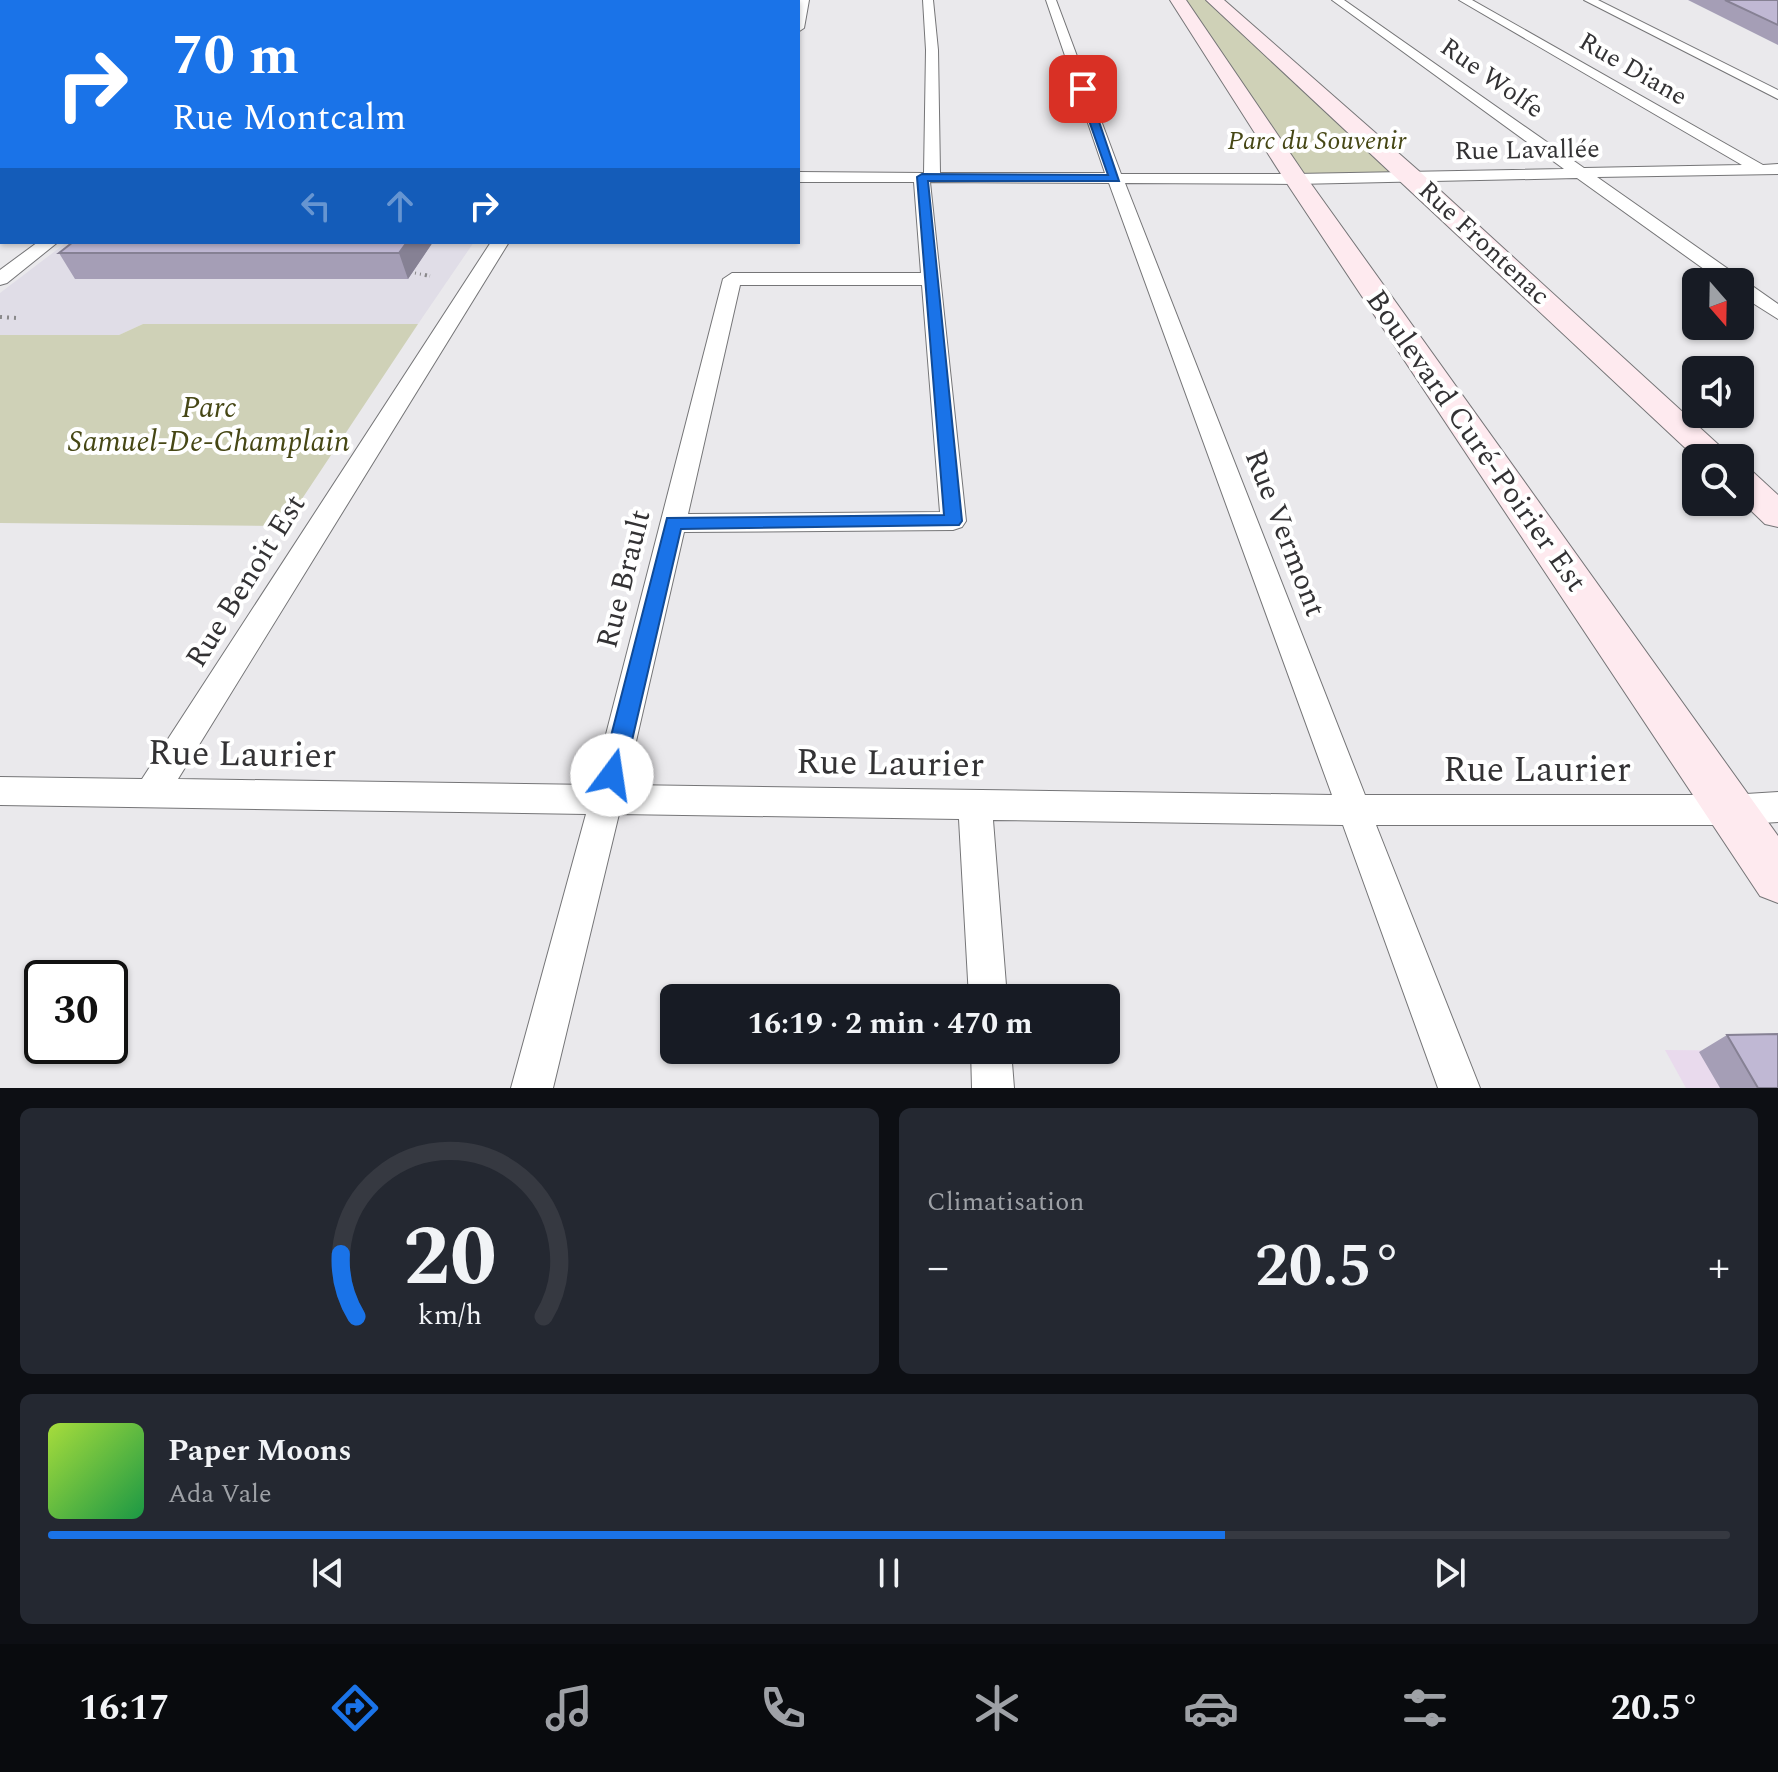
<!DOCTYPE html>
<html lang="fr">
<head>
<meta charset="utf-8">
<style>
  :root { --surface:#171b24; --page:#242831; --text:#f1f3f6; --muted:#9ea1a6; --line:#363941; --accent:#1a73e8 }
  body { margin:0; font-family:Spectral,serif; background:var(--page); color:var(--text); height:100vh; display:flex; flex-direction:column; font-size:30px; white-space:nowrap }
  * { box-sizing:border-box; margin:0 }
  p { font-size:26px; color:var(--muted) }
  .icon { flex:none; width:44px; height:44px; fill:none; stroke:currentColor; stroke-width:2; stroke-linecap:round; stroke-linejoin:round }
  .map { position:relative; height:1088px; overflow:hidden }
  .drawer { display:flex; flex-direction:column; gap:20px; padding:20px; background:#0d0f14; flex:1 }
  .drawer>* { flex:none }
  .hud { position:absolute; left:0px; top:0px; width:800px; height:244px; box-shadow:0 2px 6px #0004; background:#1a73e8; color:#fff; overflow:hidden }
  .needle { width:52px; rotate:160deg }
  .tools { position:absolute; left:1682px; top:268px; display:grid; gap:16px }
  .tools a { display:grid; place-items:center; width:72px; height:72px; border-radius:12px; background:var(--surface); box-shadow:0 2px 6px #0004; font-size:40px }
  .speed { position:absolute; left:24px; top:960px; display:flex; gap:16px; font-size:40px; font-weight:700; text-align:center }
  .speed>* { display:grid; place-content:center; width:104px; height:104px; border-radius:50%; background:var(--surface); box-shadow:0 2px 6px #0004; line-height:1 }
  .speed .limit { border:4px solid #111; border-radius:12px; background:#fff; color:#111 }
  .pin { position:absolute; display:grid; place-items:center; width:68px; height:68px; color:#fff; margin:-34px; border-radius:16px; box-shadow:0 4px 12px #0006 }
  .me { position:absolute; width:88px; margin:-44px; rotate:14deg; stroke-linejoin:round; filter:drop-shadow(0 0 6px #0008) }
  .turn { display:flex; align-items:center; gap:28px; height:168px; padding:0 40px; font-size:36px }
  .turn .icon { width:104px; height:104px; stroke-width:2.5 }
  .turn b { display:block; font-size:56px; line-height:68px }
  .lanes { display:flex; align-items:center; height:76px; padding:0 40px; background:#0003; justify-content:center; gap:40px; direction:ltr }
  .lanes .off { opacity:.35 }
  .big { font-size:60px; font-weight:700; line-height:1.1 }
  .drawer .widget { flex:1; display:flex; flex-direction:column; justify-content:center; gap:12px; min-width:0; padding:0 28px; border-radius:12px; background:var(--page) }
  .drawer .dial { align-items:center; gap:0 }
  .dial svg { height:208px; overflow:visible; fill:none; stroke:var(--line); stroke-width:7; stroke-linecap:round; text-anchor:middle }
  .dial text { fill:var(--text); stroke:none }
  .song { display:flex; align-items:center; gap:24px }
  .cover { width:96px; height:96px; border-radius:12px; background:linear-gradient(135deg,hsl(80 70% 55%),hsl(140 70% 35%)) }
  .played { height:8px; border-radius:4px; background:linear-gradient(90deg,var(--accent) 70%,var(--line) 70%) }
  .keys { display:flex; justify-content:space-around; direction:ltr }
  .heat { display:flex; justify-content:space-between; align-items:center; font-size:44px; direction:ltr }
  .drawer .tiles { flex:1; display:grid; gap:20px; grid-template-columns:1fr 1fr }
  .widget:last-child { grid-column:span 2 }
  .trip { position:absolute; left:660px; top:984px; width:460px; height:80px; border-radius:12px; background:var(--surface); box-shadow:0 2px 6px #0004; font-weight:700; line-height:80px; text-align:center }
  .menu { display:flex; height:128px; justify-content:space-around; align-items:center; background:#090b0e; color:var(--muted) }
  .menu .icon { width:56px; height:56px }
  .menu .active { color:var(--accent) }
  .menu b { font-size:36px; color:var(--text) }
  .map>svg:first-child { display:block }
  .commercial { fill:#e9daed }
  .built { fill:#e0dde7 }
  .green { fill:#cfd1b7 }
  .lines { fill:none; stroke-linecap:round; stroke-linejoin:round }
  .minor-casing { stroke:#757577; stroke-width:2 }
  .secondary-casing { stroke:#757577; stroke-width:2 }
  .path-far1 { stroke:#89888a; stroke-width:3; stroke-dasharray:1 4; stroke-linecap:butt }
  .path { stroke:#89888a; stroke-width:4; stroke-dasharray:2 5; stroke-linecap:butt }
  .minor { fill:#fff; fill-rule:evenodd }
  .secondary { fill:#feeaef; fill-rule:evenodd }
  .wall { fill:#a59eb6 }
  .shaded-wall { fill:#868194 }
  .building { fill:#c0b8d4; stroke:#868194; stroke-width:2 }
  .route { fill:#1a73e8; stroke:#114b97; stroke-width:2 }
  .labels { text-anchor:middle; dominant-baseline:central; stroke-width:8; stroke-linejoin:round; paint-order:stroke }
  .far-street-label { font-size:26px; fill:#333234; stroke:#fff }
  .far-park-label { font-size:26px; font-style:italic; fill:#464715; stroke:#fff }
  .park-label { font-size:30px; font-style:italic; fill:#464715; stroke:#fff }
  .street-label { font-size:30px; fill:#333234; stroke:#fff }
  .near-street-label { font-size:36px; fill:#333234; stroke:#fff }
</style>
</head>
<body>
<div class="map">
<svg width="1778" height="1088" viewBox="0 0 1778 1088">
  <rect width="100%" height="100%" fill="#eae9ec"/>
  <path class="commercial" d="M1665 1050 1778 1051V1088H1686Z"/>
  <path class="built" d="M67 242H474L418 324H143L119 335H0V293Z"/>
  <path class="green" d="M1178 0H1214L1412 177 1296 179Z
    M143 324H418L284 526 0 523V335H119Z"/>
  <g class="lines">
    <defs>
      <path id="minor" d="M799 0H809L804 28 798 32Z
        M923 0H933L938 50 940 173H1105L1046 0H1056L1121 174H1296L1564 169 1332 0H1344L1584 168 1742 165 1459 0H1472L1763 165 1778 164V174L1597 177 1778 304V319L1740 295V282H1722L1577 178 1296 184 1125 183 1365 795H1730L1778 792V822L1730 825H1376L1480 1088H1438L1343 825 993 820 1007 998H969L959 819 619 814 553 1088H511L586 814 0 805V777L142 779 491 242H509L178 779 593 785 723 279 732 273H921L914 182H798V172L924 173 926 50ZM930 182 1109 183 1332 795 626 785 684 532 953 530 962 527 966 521ZM740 285H922L940 512 688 514Z
        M1584 0H1598L1778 90V99Z
        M2 53V61L0 62V54Z
        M0 141H2L0 151Z
        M0 168H2V178H0Z
        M38 242H58L7 283 0 285V270Z
        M971 1050H1011L1014 1088H972Z"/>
      <path id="secondary" d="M1170 0H1186L1309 181 1778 836V903L1760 896 1288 185Z
        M1206 0H1224L1420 172 1733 458H1696Z
        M1740 469 1753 472 1778 495V527L1765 524 1740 500Z"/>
    </defs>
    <use href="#minor" class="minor-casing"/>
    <use href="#secondary" class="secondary-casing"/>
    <path class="path-far1" d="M415 273 430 276"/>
    <path class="path" d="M425 275 430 276
      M0 317 18 318"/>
    <use href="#minor" class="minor"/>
    <use href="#secondary" class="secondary"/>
  </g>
  <path class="wall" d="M1688 0H1778V45Z
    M73 242H433L408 279H75L59 253Z
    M1727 1035 1778 1088H1720L1699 1052Z"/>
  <path class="shaded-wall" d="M460 0H478L476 2H458Z
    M407 242H433L408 279 399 253Z"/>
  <path class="building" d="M382 0H460L458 2H380Z
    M1725 0H1778V25Z
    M73 242H407L399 253H59Z
    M1778 1034V1088H1758L1727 1035Z"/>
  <path class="route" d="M1083 86 1088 89 1119 181H928L962 521 959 525 681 529 624 775 620 782 612 785 604 782 601 775 667 518 944 515 917 177 922 174 1108 175 1078 89Z"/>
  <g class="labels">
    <g class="far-street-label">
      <text transform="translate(1633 69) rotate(30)">Rue Diane</text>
      <text transform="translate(1492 78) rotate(35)">Rue Wolfe</text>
      <text transform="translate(1527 150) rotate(-1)">Rue Lavallée</text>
      <text transform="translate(1484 243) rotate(43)">Rue Frontenac</text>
    </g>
    <g class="far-park-label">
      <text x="1317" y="141">Parc du Souvenir</text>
    </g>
    <g class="park-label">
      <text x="209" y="408">Parc<tspan x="209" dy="34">Samuel-De-Champlain</tspan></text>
    </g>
    <g class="street-label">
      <text transform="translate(1476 441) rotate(55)">Boulevard Curé-Poirier Est</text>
      <text transform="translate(1285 533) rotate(69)">Rue Vermont</text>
      <text transform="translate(624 579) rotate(-76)">Rue Brault</text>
      <text transform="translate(246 581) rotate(-58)">Rue Benoit Est</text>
    </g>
    <g class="near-street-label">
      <text transform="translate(242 755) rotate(1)">Rue Laurier</text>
      <text transform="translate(890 764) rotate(1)">Rue Laurier</text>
      <text x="1537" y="770">Rue Laurier</text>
    </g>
  </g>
</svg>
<div class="tools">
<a><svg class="needle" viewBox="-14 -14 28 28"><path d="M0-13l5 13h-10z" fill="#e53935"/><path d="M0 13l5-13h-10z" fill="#9ea1a6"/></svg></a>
<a><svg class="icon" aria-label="sound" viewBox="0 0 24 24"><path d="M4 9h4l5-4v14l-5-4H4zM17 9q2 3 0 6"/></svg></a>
<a><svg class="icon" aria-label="search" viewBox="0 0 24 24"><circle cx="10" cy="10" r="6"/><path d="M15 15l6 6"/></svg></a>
</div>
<div class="speed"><div class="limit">30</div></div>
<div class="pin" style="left:1083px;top:89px;background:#d93025"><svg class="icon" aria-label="arrive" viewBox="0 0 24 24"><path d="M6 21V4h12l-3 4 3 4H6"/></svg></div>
<svg class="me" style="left:612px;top:775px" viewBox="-20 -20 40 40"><circle r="19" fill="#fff"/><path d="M0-13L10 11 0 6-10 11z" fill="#1a73e8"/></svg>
<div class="trip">16:19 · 2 min · 470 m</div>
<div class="hud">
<div class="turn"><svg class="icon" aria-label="right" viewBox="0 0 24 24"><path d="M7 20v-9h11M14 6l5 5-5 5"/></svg><div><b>70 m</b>Rue Montcalm</div></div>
<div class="lanes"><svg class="icon off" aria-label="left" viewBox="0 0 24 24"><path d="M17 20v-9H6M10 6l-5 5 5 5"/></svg><svg class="icon off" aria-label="ahead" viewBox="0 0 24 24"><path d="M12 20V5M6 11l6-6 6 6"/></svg><svg class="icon" aria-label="right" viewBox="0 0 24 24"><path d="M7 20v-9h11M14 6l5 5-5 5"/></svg></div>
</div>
</div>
<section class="drawer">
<div class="tiles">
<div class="widget dial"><svg viewBox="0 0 100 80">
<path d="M14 69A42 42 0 1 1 86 69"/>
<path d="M14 69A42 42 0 0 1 8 45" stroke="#1a73e8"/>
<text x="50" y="56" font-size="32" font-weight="700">20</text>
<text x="50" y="72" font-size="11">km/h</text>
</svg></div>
<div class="widget"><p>Climatisation</p>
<div class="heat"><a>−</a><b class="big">20.5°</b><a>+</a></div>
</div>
<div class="widget">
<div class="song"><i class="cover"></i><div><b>Paper Moons</b><p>Ada Vale</p></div></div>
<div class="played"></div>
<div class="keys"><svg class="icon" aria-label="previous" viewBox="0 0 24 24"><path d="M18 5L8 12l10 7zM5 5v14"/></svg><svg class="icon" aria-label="pause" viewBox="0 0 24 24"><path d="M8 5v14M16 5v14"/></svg><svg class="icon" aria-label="next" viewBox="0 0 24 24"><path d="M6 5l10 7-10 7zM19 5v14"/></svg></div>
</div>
</div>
</section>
<nav class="menu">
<b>16:17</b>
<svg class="icon active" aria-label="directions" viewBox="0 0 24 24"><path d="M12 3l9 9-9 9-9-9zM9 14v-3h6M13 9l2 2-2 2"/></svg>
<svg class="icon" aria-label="music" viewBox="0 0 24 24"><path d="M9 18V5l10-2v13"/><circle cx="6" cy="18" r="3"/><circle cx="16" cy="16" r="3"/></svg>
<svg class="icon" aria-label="phone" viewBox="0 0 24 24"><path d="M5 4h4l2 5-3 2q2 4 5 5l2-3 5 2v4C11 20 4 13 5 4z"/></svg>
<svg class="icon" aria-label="climate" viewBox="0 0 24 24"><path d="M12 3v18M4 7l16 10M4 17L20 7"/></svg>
<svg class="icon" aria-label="car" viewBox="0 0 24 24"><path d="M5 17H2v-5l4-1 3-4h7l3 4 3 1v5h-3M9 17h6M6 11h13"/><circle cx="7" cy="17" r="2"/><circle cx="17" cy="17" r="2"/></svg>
<svg class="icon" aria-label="filters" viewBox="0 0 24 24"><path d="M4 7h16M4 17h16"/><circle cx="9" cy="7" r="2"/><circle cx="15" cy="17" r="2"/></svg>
<b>20.5°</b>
</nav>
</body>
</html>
